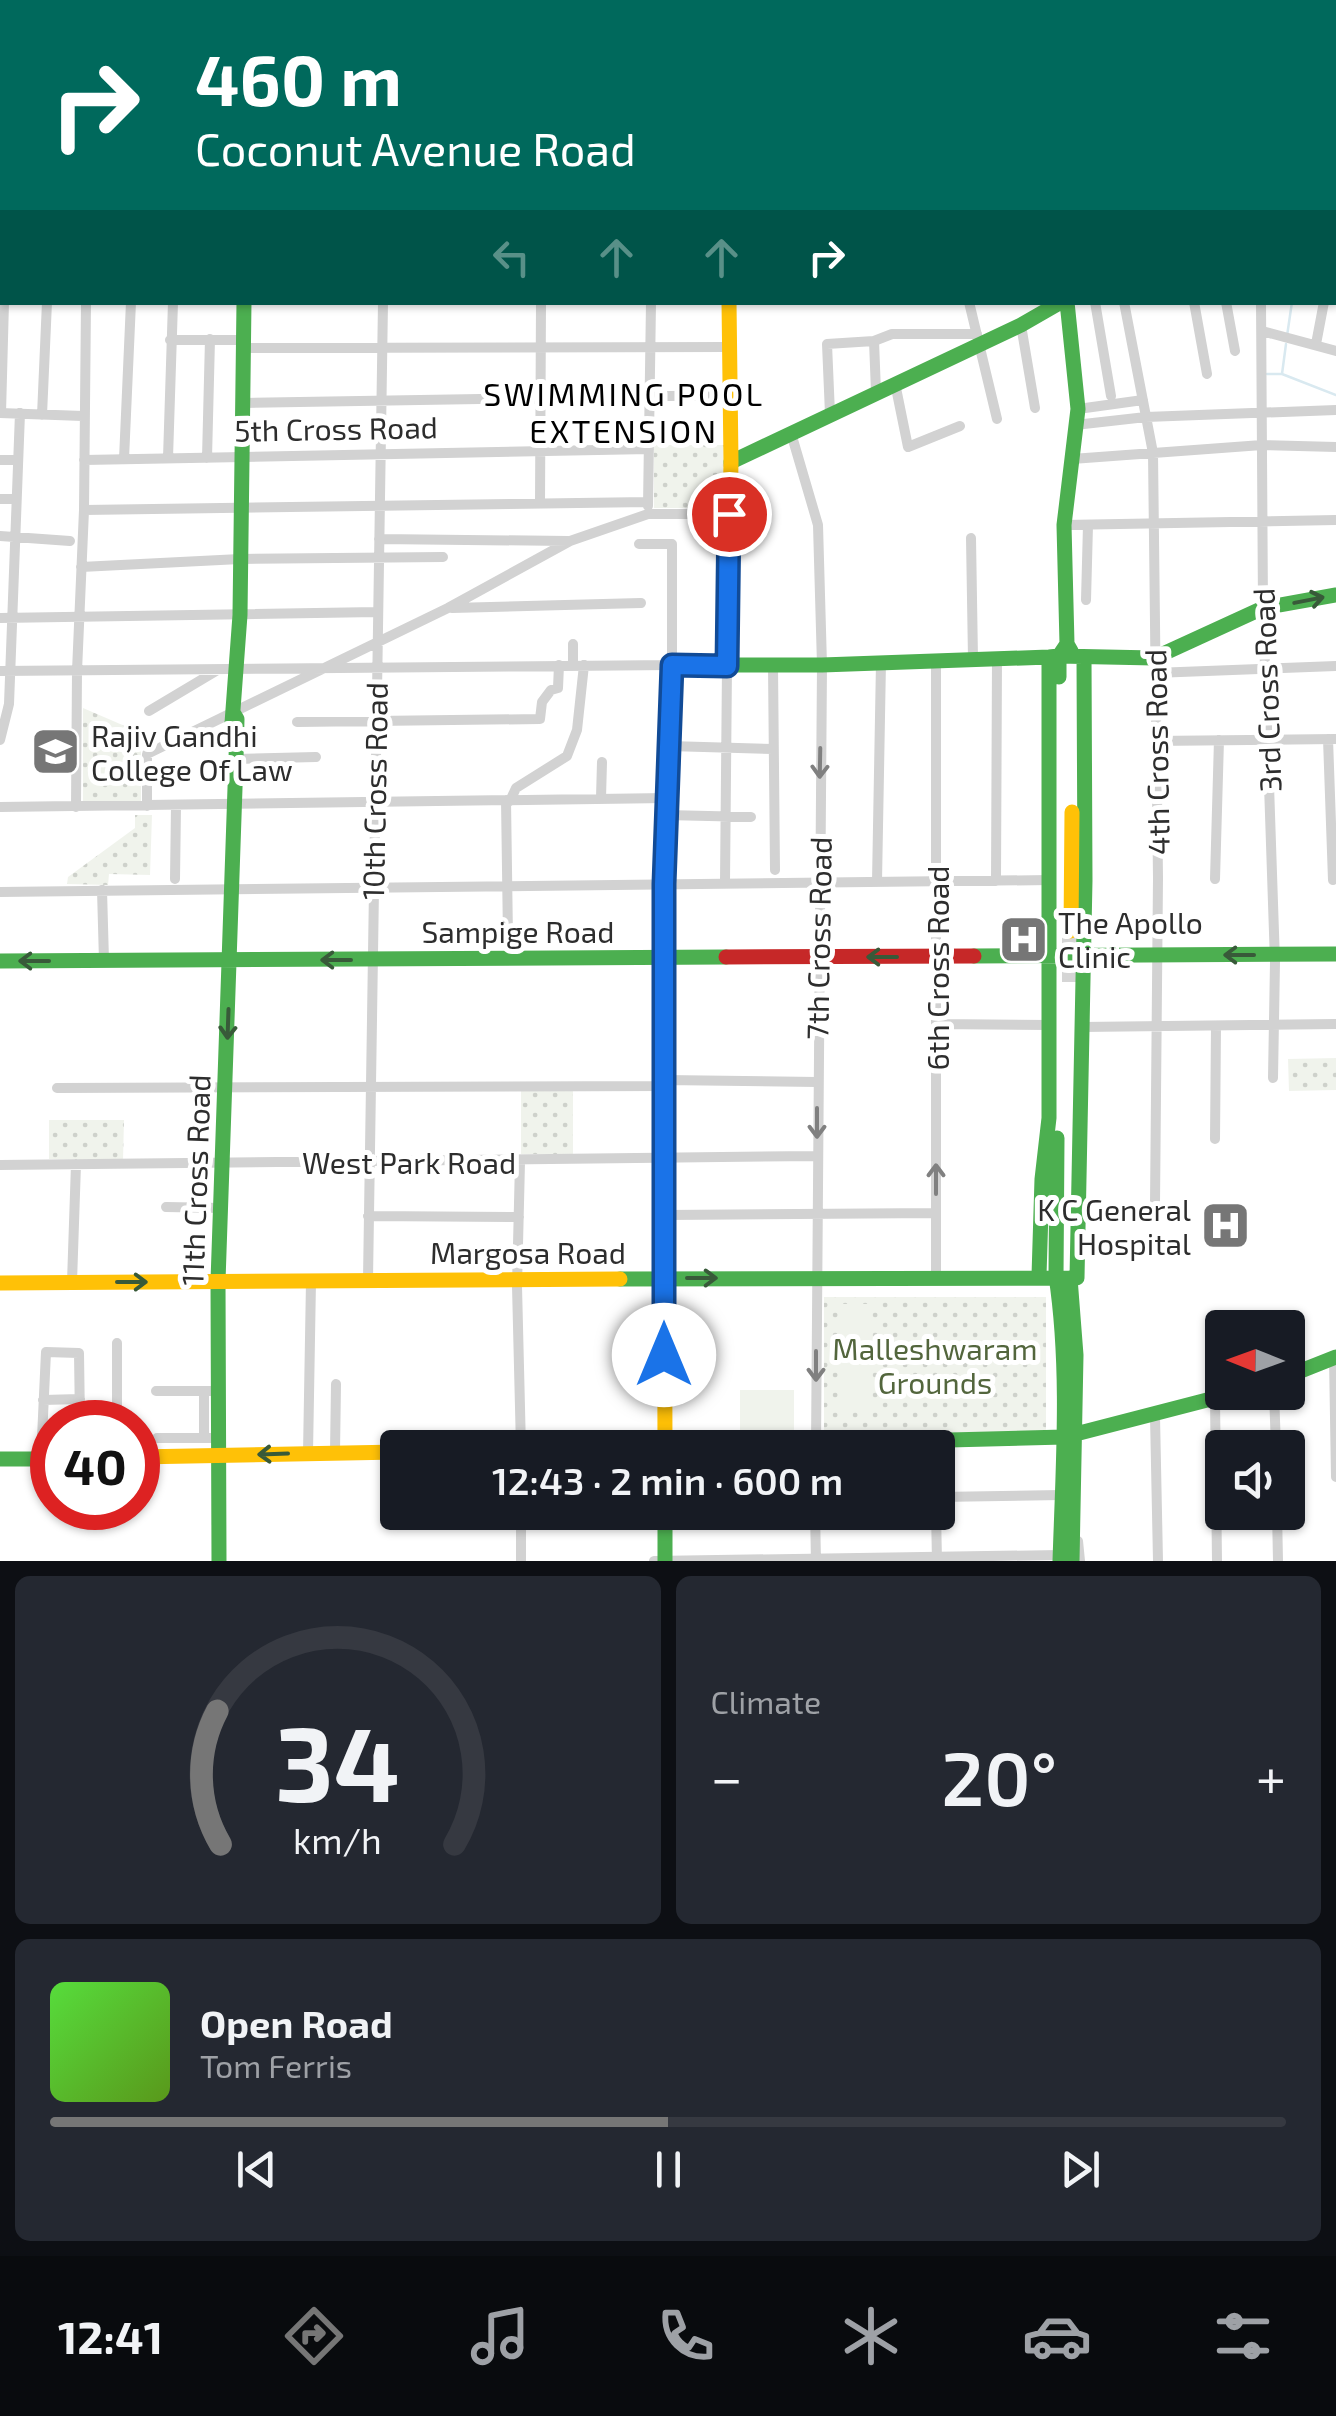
<!DOCTYPE html>
<html lang="en">
<head>
<meta charset="utf-8">
<style>
  :root { --surface:#171b24; --page:#242831; --text:#f1f3f6; --muted:#9ea1a6; --line:#363941; --accent:#767676 }
  body { margin:0; font-family:"Exo 2",sans-serif; background:var(--page); color:var(--text); height:100vh; display:flex; flex-direction:column; font-size:38px; white-space:nowrap }
  * { box-sizing:border-box; margin:0 }
  p { font-size:32px; color:var(--muted) }
  .icon { flex:none; width:55px; height:55px; fill:none; stroke:currentColor; stroke-width:2; stroke-linecap:round; stroke-linejoin:round }
  .map { position:relative; height:1561px; overflow:hidden }
  .sheet { display:flex; flex-direction:column; gap:15px; padding:15px; background:#0d0f14; flex:1 }
  .sheet>* { flex:none }
  .banner { position:absolute; left:0px; top:0px; width:1338px; height:305px; box-shadow:0 2px 8px #0004; background:#00695c; color:#fff; overflow:hidden }
  .needle { width:65px; rotate:271deg }
  .buttons { position:absolute; left:1205px; top:1310px; display:grid; gap:20px }
  .buttons a { display:grid; place-items:center; width:100px; height:100px; border-radius:10px; background:var(--surface); box-shadow:0 2px 8px #0004; font-size:50px }
  .speed { position:absolute; left:30px; top:1400px; display:flex; gap:20px; font-size:50px; font-weight:700; text-align:center }
  .speed>* { display:grid; place-content:center; width:130px; height:130px; border-radius:50%; background:var(--surface); box-shadow:0 2px 8px #0004; line-height:1 }
  .speed .limit { border:15px solid #d22; background:#fff; color:#111 }
  .pin { position:absolute; display:grid; place-items:center; width:85px; height:85px; color:#fff; margin:-42px; border:5px solid #fff; border-radius:50%; box-shadow:0 2px 10px #0007 }
  .me { position:absolute; width:110px; margin:-55px; rotate:0deg; stroke-linejoin:round; filter:drop-shadow(0 0 8px #0008) }
  .turn { display:flex; align-items:center; gap:35px; height:210px; padding:0 30px; font-size:45px }
  .turn .icon { width:130px; height:130px; stroke-width:2.5 }
  .turn b { display:block; font-size:70px; line-height:85px }
  .lanes { display:flex; align-items:center; height:95px; padding:0 30px; background:#0003; justify-content:center; gap:50px; direction:ltr }
  .lanes .off { opacity:.35 }
  .big { font-size:75px; font-weight:600; line-height:1.1 }
  .sheet .widget { flex:1; display:flex; flex-direction:column; justify-content:center; gap:15px; min-width:0; padding:0 35px; border-radius:15px; background:var(--page) }
  .sheet .dial { align-items:center; gap:0 }
  .dial svg { height:260px; overflow:visible; fill:none; stroke:var(--line); stroke-width:7; stroke-linecap:round; text-anchor:middle }
  .dial text { fill:var(--text); stroke:none }
  .song { display:flex; align-items:center; gap:30px }
  .cover { width:120px; height:120px; border-radius:15px; background:linear-gradient(135deg,hsl(110 70% 55%),hsl(90 70% 35%)) }
  .played { height:10px; border-radius:5px; background:linear-gradient(90deg,var(--accent) 50%,var(--line) 50%) }
  .keys { display:flex; justify-content:space-around; direction:ltr }
  .heat { display:flex; justify-content:space-between; align-items:center; font-size:55px; direction:ltr }
  .sheet .tiles { flex:1; display:grid; gap:15px; grid-template-columns:1fr 1fr }
  .widget:last-child { grid-column:span 2 }
  .trip { position:absolute; left:380px; top:1430px; width:575px; height:100px; border-radius:10px; background:var(--surface); box-shadow:0 2px 8px #0004; font-weight:600; line-height:100px; text-align:center }
  .dock { display:flex; height:160px; justify-content:space-around; align-items:center; background:#090b0e; color:var(--muted) }
  .dock .icon { width:70px; height:70px }
  .dock .selected { color:var(--accent) }
  .dock b { font-size:45px; color:var(--text) }
  .map>svg:first-child { display:block }
  .green { fill:url(#green-dots) }
  .pitch { fill:#f0f3ec }
  .lines { fill:none; stroke-linecap:round; stroke-linejoin:round }
  .stream { stroke:#d9e9f0; stroke-width:2.5 }
  .primary-tunnel { stroke:#d5d5d5; stroke-width:18; stroke-dasharray:18 9; stroke-linecap:butt }
  .street { stroke:#d2d2d2; stroke-width:10 }
  .fast { stroke:#4caf50; stroke-width:15 }
  .slow { stroke:#ffc107; stroke-width:15 }
  .jam { stroke:#c62828; stroke-width:15 }
  .oneway { stroke:#385a39 }
  .oneway2 { stroke:#808080 }
  .route-casing { stroke:#114b97; stroke-width:25 }
  .route { stroke:#1a73e8; stroke-width:18 }
  .labels { text-anchor:middle; dominant-baseline:central; stroke-width:10; stroke-linejoin:round; paint-order:stroke }
  .street-label { font-size:30px; fill:#2d2d2d; stroke:#fff }
  .poi-label { font-size:30px; fill:#2d2d2d; stroke:#fff; text-anchor:start }
  .park-label { font-size:30px; fill:#53663d; stroke:#fff }
  .neighbourhood-label { font-size:32px; letter-spacing:2.5px; fill:#000; stroke:#fff }
</style>
</head>
<body>
<div class="map">
<svg width="1336" height="1561" viewBox="0 0 1336 1561">
  <defs>
    <pattern id="green-dots" width="8" height="8" patternUnits="userSpaceOnUse" patternTransform="scale(2.5)"><rect width="8" height="8" fill="#f0f3ec"/><path d="M2 2h.1M6 6h.1" fill="none" stroke="#ced1cb" stroke-width="1.8" stroke-linecap="round"/></pattern>
  </defs>
  <rect width="100%" height="100%" fill="#fff"/>
  <path class="green" d="M654 445H726L725 481 694 508H654Z
    M83 708 141 733V802H83Z
    M135 815H152L150 875 109 874 108 885 67 884 68 877 135 828Z
    M1336 1058V1090L1289 1091 1288 1059Z
    M521 1091H573V1154H521Z
    M49 1120H124L123 1160 49 1159Z
    M824 1297H1046V1433H824Z"/>
  <path class="pitch" d="M840 1304H872L871 1412H839Z
    M740 1390H794V1433L740 1432Z"/>
  <g class="lines">
    <path class="stream" d="M1312 2 1313 0
      M1287 336 1292 302
      M1267 374H1282L1336 395
      M1282 374 1286 344"/>
    <path class="primary-tunnel" d="M1071 982V931"/>
    <path class="street" d="M618 0V2
      M650 0V2
      M1157 0V2
      M1197 0V2
      M91 2V0
      M307 2 308 0
      M391 2 392 0
      M445 2 446 0
      M499 2V0
      M542 2V0
      M760 2V0
      M879 2V0
      M959 2V0
      M1114 2V0
      M1262 2V0
      M0 53H2
      M1335 75 1336 72
      M0 90H2
      M0 252H2
      M969 302 997 419
      M1095 302 1111 396
      M1124 302 1153 453 1158 878 1155 1204
      M1194 302 1207 374
      M1226 302 1235 351
      M1261 302 1263 608 1275 962 1273 1078
      M1021 325 1035 408
      M1262 331 1336 351
      M170 340H244
      M874 341 876 392
      M1316 344 1324 302
      M245 348 729 347
      M895 383 908 447 960 426
      M243 403 730 395
      M1078 409 1143 400
      M0 413 83 416
      M1 413 4 302
      M830 414 827 344 874 341 892 334H977
      M42 415 47 302
      M1075 425 1146 417 1336 410
      M791 433 818 525 822 665 816 1448
      M168 458 173 302
      M207 458 210 339
      M124 459 131 302
      M1072 459 1262 445 1336 447
      M0 460H18
      M84 460 649 449
      M0 499H15
      M540 504 541 302
      M648 506 651 302
      M84 510 648 502
      M1064 525 1336 520
      M0 536 70 541
      M971 538 973 659
      M379 539 568 541
      M81 567 240 559 443 557
      M1086 600 1088 525
      M452 608 641 603
      M0 618 377 612
      M936 660V1277
      M573 665V644
      M773 666 775 870
      M0 671 672 665V544H639
      M1154 673 1336 666
      M149 711 216 671
      M297 722 540 719 542 702 551 690 558 688 559 665
      M1328 739 1333 880
      M0 740 9 704 20 413
      M1154 741 1336 739
      M669 746 773 749
      M236 759 316 757
      M601 798 602 762
      M506 800 508 938
      M510 801 516 788 567 756 577 730 584 665
      M147 806V754L448 608 570 541 648 514H729
      M0 807 667 798
      M76 807 77 671 84 510 86 302
      M666 815 751 817
      M175 879 176 806
      M1215 879 1219 740
      M996 881 997 658
      M877 882 881 662
      M725 883 727 666
      M102 890 104 961
      M0 892 1050 880
      M936 1024 1049 1025
      M1082 1027 1336 1024
      M665 1080 817 1082
      M57 1088 665 1086
      M1215 1139 1216 1026
      M520 1162 517 1286 521 1448
      M0 1165 817 1156
      M166 1207 221 1208
      M666 1215 936 1213
      M368 1216 519 1217
      M368 1280 383 302
      M72 1282 76 1164
      M117 1343V1422
      M1334 1358 1336 1477
      M156 1391H218
      M1274 1392 1276 1448
      M43 1400 80 1399
      M1215 1400 1217 1561
      M1155 1416 1158 1561
      M157 1438H218
      M204 1438V1391
      M335 1452 336 1384
      M308 1453 311 1281
      M41 1459 46 1352 79 1353 80 1422
      M938 1497 1061 1495
      M815 1512 816 1561
      M936 1512 937 1561
      M1277 1512 1278 1561
      M1078 1541 1080 1561
      M521 1561V1512
      M654 1561 1060 1555"/>
    <path class="fast" d="M251 0V2
      M718 0 719 2
      M1335 172 1336 171
      M1067 302 1078 409 1064 525 1067 644 1071 651
      M731 462 1021 325 1061 302
      M1059 677V656L1154 658 1263 608 1336 595
      M232 723 240 615 244 302
      M974 956 1336 954
      M0 961 726 957
      M664 1073V884L672 665H822L1049 657 1059 656 1067 644
      M1039 1276 1042 1179 1049 1118V657
      M1056 1276C1070 1370 1063 1467 1060 1561
      M1056 1276 1057 1138
      M1070 1278 1076 1355 1072 1561
      M620 1279 1077 1278 1085 880 1084 657
      M1288 1376 1336 1357
      M630 1448 1064 1437 1238 1392
      M0 1459H52
      M665 1512V1561
      M219 1561 218 1281 236 759 237 719 234 714"/>
    <path class="slow" d="M727 666 731 462 729 302
      M1071 931 1072 812
      M664 1073 665 1448
      M0 1283 620 1279
      M138 1457 398 1452"/>
    <path class="jam" d="M726 957 974 956"/>
  </g>
  <defs><path id="oneway-shaft" d="M-6 0H5M1.5-3L5.5 0L1.5 3" fill="none" stroke-width="1.6" stroke-linecap="round" stroke-linejoin="round" transform="scale(2.5)"/></defs>
  <g class="oneway">
    <use href="#oneway-shaft" transform="translate(1309 600) rotate(-11)"/>
    <use href="#oneway-shaft" transform="translate(1239 955) rotate(180)"/>
    <use href="#oneway-shaft" transform="translate(882 957) rotate(180)"/>
    <use href="#oneway-shaft" transform="translate(336 960) rotate(180)"/>
    <use href="#oneway-shaft" transform="translate(34 961) rotate(180)"/>
    <use href="#oneway-shaft" transform="translate(228 1024) rotate(92)"/>
    <use href="#oneway-shaft" transform="translate(702 1278)"/>
    <use href="#oneway-shaft" transform="translate(132 1282)"/>
    <use href="#oneway-shaft" transform="translate(273 1454) rotate(178)"/>
  </g>
  <g class="oneway2">
    <use href="#oneway-shaft" transform="translate(820 763) rotate(91)"/>
    <use href="#oneway-shaft" transform="translate(817 1123) rotate(90)"/>
    <use href="#oneway-shaft" transform="translate(936 1179) rotate(-90)"/>
    <use href="#oneway-shaft" transform="translate(816 1366) rotate(90)"/>
  </g>
  <g class="lines">
    <defs>
      <path id="route" d="M664 1355V884L672 665 727 666 729 514"/>
    </defs>
    <use href="#route" class="route-casing"/>
    <use href="#route" class="route"/>
  </g>
  <defs>
    <symbol id="university-square" viewBox="-11 -11 22 22"><rect x="-9" y="-9" width="18" height="18" rx="4" fill="#767676" stroke="#fff"/><path d="M0-5L7-2L0 1L-7-2ZM-4 1L0 2.5L4 1V4Q0 6-4 4Z" fill="#fff"/></symbol>
    <symbol id="hospital-square" viewBox="-11 -11 22 22"><rect x="-9" y="-9" width="18" height="18" rx="4" fill="#767676" stroke="#fff"/><path d="M-5-5h3v3.5h4V-5h3V5h-3V1.5h-4V5h-3Z" fill="#fff"/></symbol>
  </defs>
  <g fill-rule="evenodd">
    <use href="#university-square" x="28" y="724" width="55" height="55"/>
    <use href="#hospital-square" x="996" y="912" width="55" height="55"/>
    <use href="#hospital-square" x="1198" y="1198" width="55" height="55"/>
  </g>
  <g class="labels">
    <g class="street-label">
      <text transform="translate(336 428) rotate(-1)">5th Cross Road</text>
      <text transform="translate(1266 690) rotate(-92)">3rd Cross Road</text>
      <text transform="translate(1156 752) rotate(-91)">4th Cross Road</text>
      <text transform="translate(374 791) rotate(-89)">10th Cross Road</text>
      <text x="518" y="931">Sampige Road</text>
      <text transform="translate(818 938) rotate(-89)">7th Cross Road</text>
      <text transform="translate(937 968) rotate(-90)">6th Cross Road</text>
      <text x="409" y="1162">West Park Road</text>
      <text transform="translate(195 1180) rotate(-88)">11th Cross Road</text>
      <text x="528" y="1252">Margosa Road</text>
    </g>
    <g class="poi-label">
      <text x="91" y="735">Rajiv Gandhi<tspan x="91" dy="34">College Of Law</tspan></text>
      <text x="1058" y="922">The Apollo<tspan x="1058" dy="34">Clinic</tspan></text>
      <text x="1191" y="1209" text-anchor="end">K C General<tspan x="1191" dy="34">Hospital</tspan></text>
    </g>
    <g class="park-label">
      <text x="935" y="1348">Malleshwaram<tspan x="935" dy="34">Grounds</tspan></text>
    </g>
    <g class="neighbourhood-label">
      <text x="624" y="393">SWIMMING POOL<tspan x="624" dy="37">EXTENSION</tspan></text>
    </g>
  </g>
</svg>
<div class="buttons">
<a><svg class="needle" viewBox="-14 -14 28 28"><path d="M0-13l5 13h-10z" fill="#e53935"/><path d="M0 13l5-13h-10z" fill="#9ea1a6"/></svg></a>
<a><svg class="icon" aria-label="sound" viewBox="0 0 24 24"><path d="M4 9h4l5-4v14l-5-4H4zM17 9q2 3 0 6"/></svg></a>
</div>
<div class="speed"><div class="limit">40</div></div>
<div class="pin" style="left:729px;top:514px;background:#d93025"><svg class="icon" aria-label="arrive" viewBox="0 0 24 24"><path d="M6 21V4h12l-3 4 3 4H6"/></svg></div>
<svg class="me" style="left:664px;top:1355px" viewBox="-20 -20 40 40"><circle r="19" fill="#fff"/><path d="M0-13L10 11 0 6-10 11z" fill="#1a73e8"/></svg>
<div class="trip">12:43 · 2 min · 600 m</div>
<div class="banner">
<div class="turn"><svg class="icon" aria-label="right" viewBox="0 0 24 24"><path d="M7 20v-9h11M14 6l5 5-5 5"/></svg><div><b>460 m</b>Coconut Avenue Road</div></div>
<div class="lanes"><svg class="icon off" aria-label="left" viewBox="0 0 24 24"><path d="M17 20v-9H6M10 6l-5 5 5 5"/></svg><svg class="icon off" aria-label="ahead" viewBox="0 0 24 24"><path d="M12 20V5M6 11l6-6 6 6"/></svg><svg class="icon off" aria-label="ahead" viewBox="0 0 24 24"><path d="M12 20V5M6 11l6-6 6 6"/></svg><svg class="icon" aria-label="right" viewBox="0 0 24 24"><path d="M7 20v-9h11M14 6l5 5-5 5"/></svg></div>
</div>
</div>
<section class="sheet">
<div class="tiles">
<div class="widget dial"><svg viewBox="0 0 100 80">
<path d="M14 69A42 42 0 1 1 86 69"/>
<path d="M14 69A42 42 0 0 1 13 28" stroke="#767676"/>
<text x="50" y="56" font-size="32" font-weight="700">34</text>
<text x="50" y="72" font-size="11">km/h</text>
</svg></div>
<div class="widget"><p>Climate</p>
<div class="heat"><a>−</a><b class="big">20°</b><a>+</a></div>
</div>
<div class="widget">
<div class="song"><i class="cover"></i><div><b>Open Road</b><p>Tom Ferris</p></div></div>
<div class="played"></div>
<div class="keys"><svg class="icon" aria-label="previous" viewBox="0 0 24 24"><path d="M18 5L8 12l10 7zM5 5v14"/></svg><svg class="icon" aria-label="pause" viewBox="0 0 24 24"><path d="M8 5v14M16 5v14"/></svg><svg class="icon" aria-label="next" viewBox="0 0 24 24"><path d="M6 5l10 7-10 7zM19 5v14"/></svg></div>
</div>
</div>
</section>
<nav class="dock">
<b>12:41</b>
<svg class="icon selected" aria-label="directions" viewBox="0 0 24 24"><path d="M12 3l9 9-9 9-9-9zM9 14v-3h6M13 9l2 2-2 2"/></svg>
<svg class="icon" aria-label="music" viewBox="0 0 24 24"><path d="M9 18V5l10-2v13"/><circle cx="6" cy="18" r="3"/><circle cx="16" cy="16" r="3"/></svg>
<svg class="icon" aria-label="phone" viewBox="0 0 24 24"><path d="M5 4h4l2 5-3 2q2 4 5 5l2-3 5 2v4C11 20 4 13 5 4z"/></svg>
<svg class="icon" aria-label="climate" viewBox="0 0 24 24"><path d="M12 3v18M4 7l16 10M4 17L20 7"/></svg>
<svg class="icon" aria-label="car" viewBox="0 0 24 24"><path d="M5 17H2v-5l4-1 3-4h7l3 4 3 1v5h-3M9 17h6M6 11h13"/><circle cx="7" cy="17" r="2"/><circle cx="17" cy="17" r="2"/></svg>
<svg class="icon" aria-label="filters" viewBox="0 0 24 24"><path d="M4 7h16M4 17h16"/><circle cx="9" cy="7" r="2"/><circle cx="15" cy="17" r="2"/></svg>
</nav>
</body>
</html>
